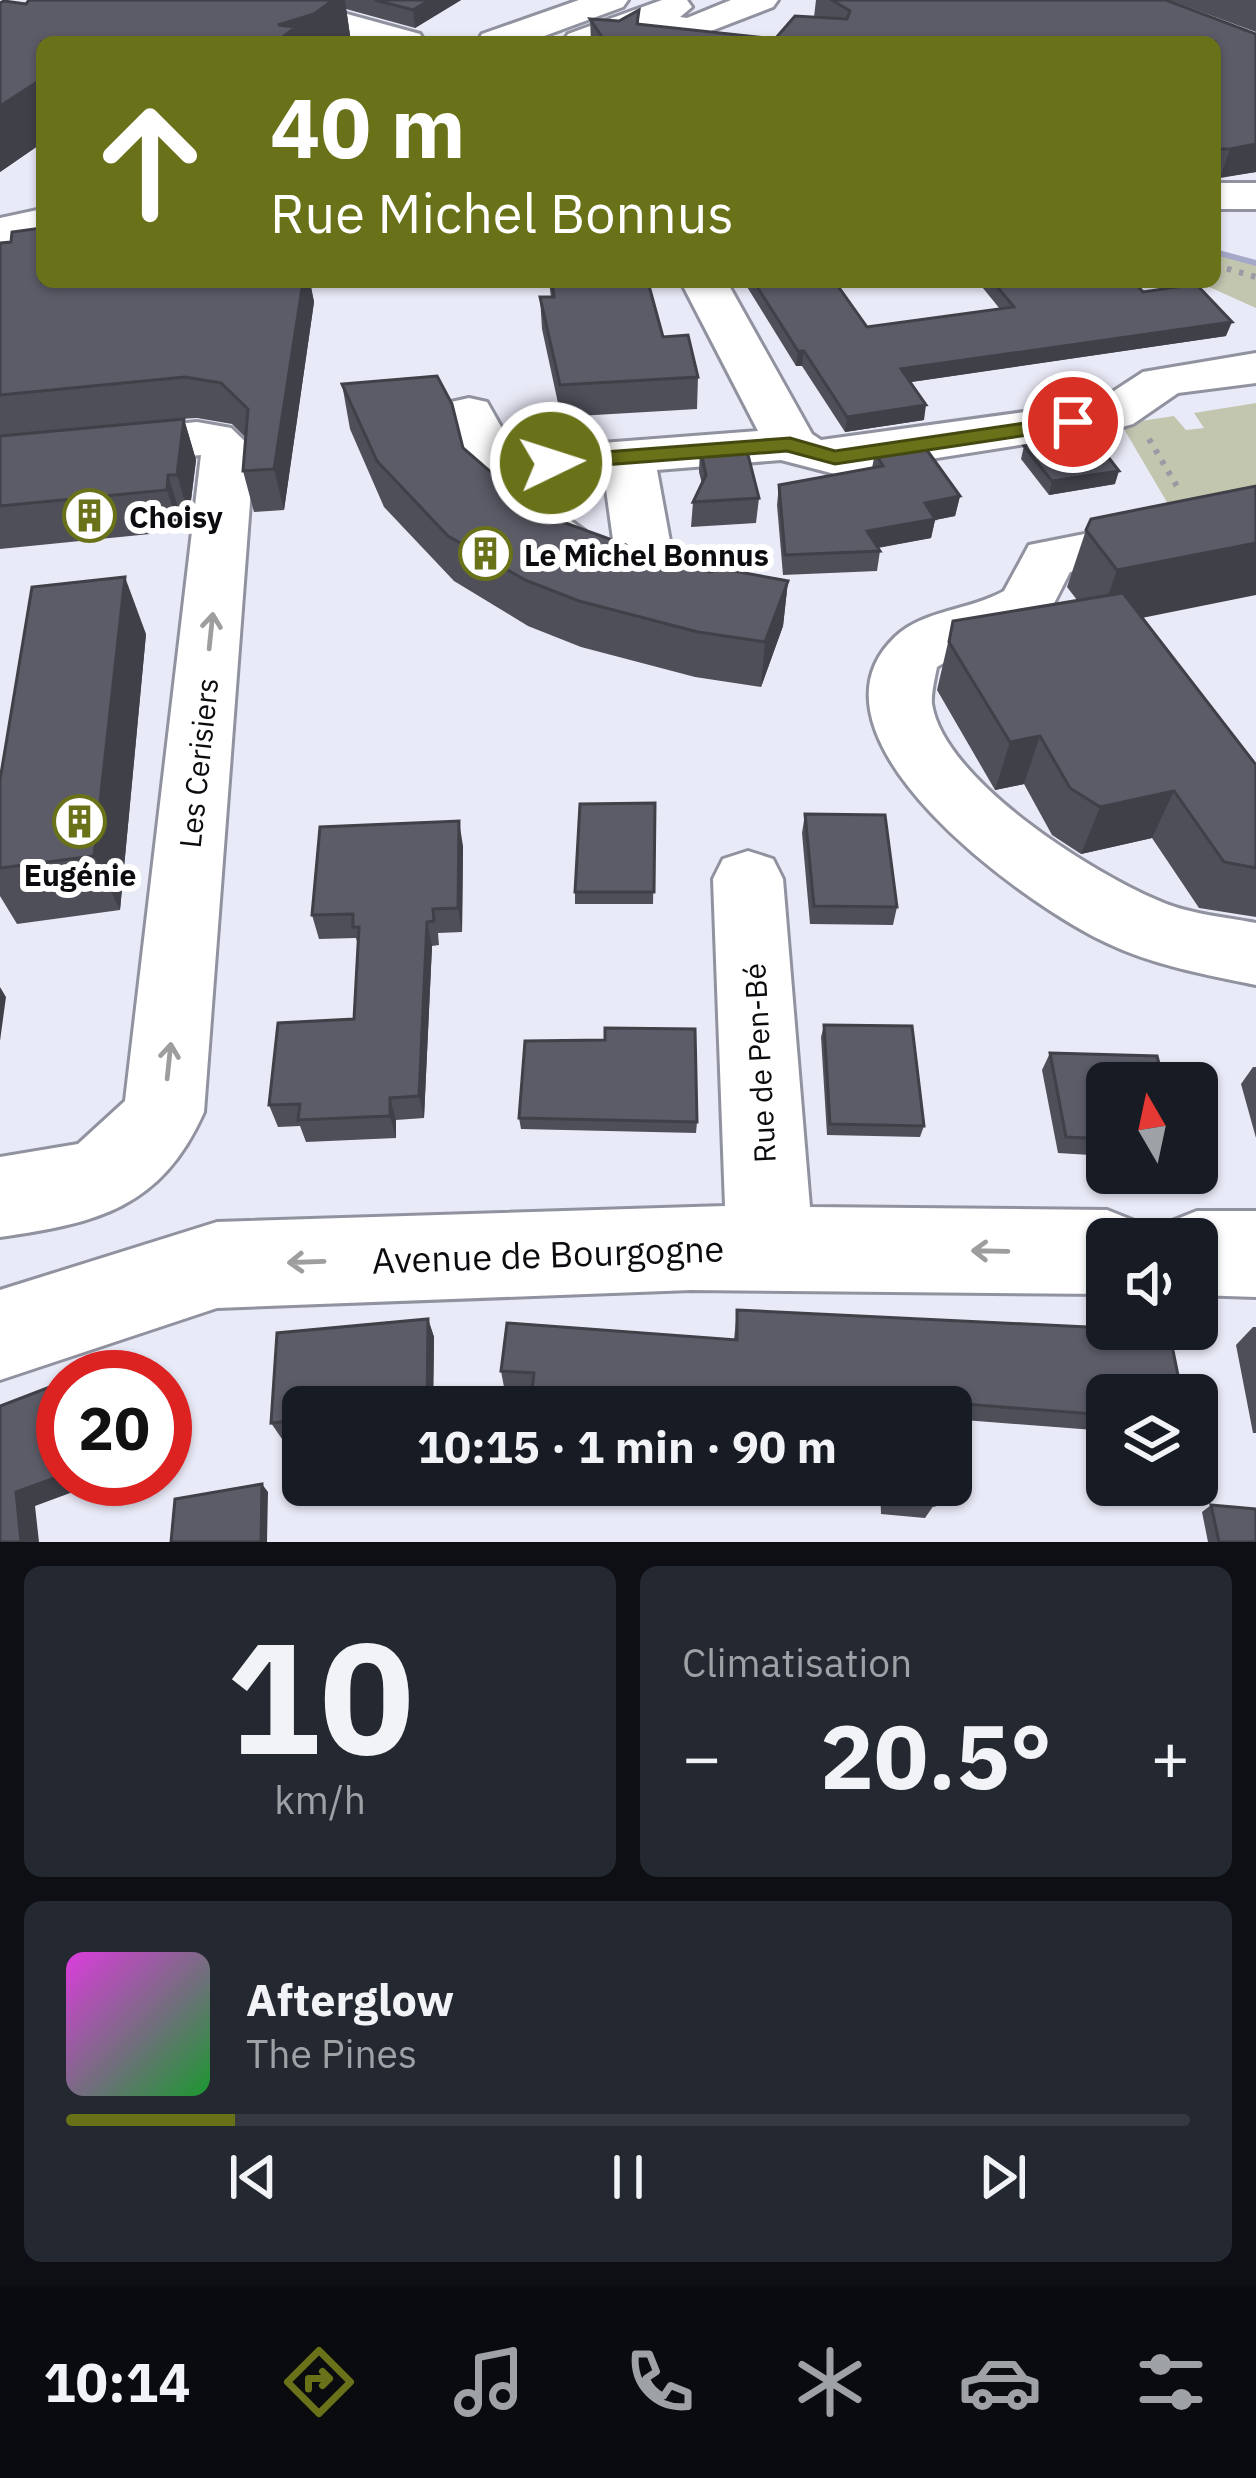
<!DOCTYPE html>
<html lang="fr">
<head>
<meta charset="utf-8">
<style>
  :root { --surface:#171b24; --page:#242831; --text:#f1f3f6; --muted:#9ea1a6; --line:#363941; --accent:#697119 }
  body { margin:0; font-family:"IBM Plex Sans",sans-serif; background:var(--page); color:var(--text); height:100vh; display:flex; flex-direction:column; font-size:45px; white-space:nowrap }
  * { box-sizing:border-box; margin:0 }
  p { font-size:39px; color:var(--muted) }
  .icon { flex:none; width:66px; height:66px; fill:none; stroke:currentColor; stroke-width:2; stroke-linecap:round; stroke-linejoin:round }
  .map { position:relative; height:1542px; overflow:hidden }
  .sheet { display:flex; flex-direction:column; gap:24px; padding:24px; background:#0d0f14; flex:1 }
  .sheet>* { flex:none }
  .banner { position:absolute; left:36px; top:36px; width:1185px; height:252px; border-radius:18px; box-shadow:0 3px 9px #0004; background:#697119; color:#fff; overflow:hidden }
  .needle { width:78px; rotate:351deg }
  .buttons { position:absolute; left:1086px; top:1062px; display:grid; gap:24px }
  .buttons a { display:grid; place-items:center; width:132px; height:132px; border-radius:18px; background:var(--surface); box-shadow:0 3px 9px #0004; font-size:60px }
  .speed { position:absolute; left:36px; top:1350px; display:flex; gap:24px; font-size:60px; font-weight:700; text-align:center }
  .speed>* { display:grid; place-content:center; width:156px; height:156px; border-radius:50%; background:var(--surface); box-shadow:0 3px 9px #0004; line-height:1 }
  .speed .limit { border:18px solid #d22; background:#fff; color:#111 }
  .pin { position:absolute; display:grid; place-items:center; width:102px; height:102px; color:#fff; margin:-51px; border:6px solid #fff; border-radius:50%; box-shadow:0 3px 12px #0007 }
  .me { position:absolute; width:132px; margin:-66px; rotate:86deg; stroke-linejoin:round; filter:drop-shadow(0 0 9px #0008) }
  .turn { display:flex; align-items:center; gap:42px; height:252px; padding:0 36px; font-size:54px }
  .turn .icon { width:156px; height:156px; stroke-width:2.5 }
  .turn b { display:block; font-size:84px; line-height:102px }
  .big { font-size:90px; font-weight:800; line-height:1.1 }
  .sheet .tile { flex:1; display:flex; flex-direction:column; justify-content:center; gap:18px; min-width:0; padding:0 42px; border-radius:18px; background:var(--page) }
  .sheet .dial { align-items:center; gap:0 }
  .dial b { font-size:156px; line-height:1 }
  .song { display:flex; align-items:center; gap:36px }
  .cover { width:144px; height:144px; border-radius:18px; background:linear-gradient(135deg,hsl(300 70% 55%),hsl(130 70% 35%)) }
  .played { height:12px; border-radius:6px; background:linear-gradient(90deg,var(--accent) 15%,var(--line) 15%) }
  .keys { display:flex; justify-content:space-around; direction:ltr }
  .heat { display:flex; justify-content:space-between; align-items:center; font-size:66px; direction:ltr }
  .sheet .tiles { flex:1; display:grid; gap:24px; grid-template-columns:1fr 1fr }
  .tile:last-child { grid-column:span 2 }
  .trip { position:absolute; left:282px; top:1386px; width:690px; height:120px; border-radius:18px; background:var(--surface); box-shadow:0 3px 9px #0004; font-weight:800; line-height:120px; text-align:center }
  .dock { display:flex; height:192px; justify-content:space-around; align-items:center; background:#090b0e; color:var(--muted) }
  .dock .icon { width:84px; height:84px }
  .dock .on { color:var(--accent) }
  .dock b { font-size:54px; color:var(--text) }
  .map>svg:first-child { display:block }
  .green { fill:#c3c6af }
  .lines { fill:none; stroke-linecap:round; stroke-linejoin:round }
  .stream { fill:#a5a8c9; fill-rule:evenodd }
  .minor-casing { stroke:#91929f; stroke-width:6 }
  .major-casing { stroke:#91929f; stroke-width:6 }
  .path { stroke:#9a9aa4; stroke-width:6; stroke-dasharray:4.5 8; stroke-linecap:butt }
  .minor { fill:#fff; fill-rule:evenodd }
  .major { fill:#fff; fill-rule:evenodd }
  .wall { fill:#4e4f59 }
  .shaded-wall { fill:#404049 }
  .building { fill:#5b5c68; stroke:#404049; stroke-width:3 }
  .oneway { stroke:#9e9e9f }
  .route { fill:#697119; stroke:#444910; stroke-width:3 }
  .labels { text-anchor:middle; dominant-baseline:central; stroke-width:12; stroke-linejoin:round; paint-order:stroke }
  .poi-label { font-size:30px; font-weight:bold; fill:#0c0c10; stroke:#fff; text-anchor:start }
  .street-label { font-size:30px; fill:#0c0c10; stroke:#fff }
  .near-street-label { font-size:36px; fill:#0c0c10; stroke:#fff }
</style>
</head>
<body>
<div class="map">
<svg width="1256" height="1542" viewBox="0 0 1256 1542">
  <rect width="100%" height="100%" fill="#e9eaf7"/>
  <path class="green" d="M1215 251 1256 264V308L1198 282H1215Z
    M1256 403V488L1168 504 1121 424 1174 416 1186 430 1204 428 1194 413Z"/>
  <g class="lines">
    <path class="stream" d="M1215 249 1256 260V266L1215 255Z"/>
    <defs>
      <path id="minor" d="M216 0 303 2 420 34 425 42H369L221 7Z
        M662 0H687L692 7 680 17 687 18 731 0H778L773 7 690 39 643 31 613 42H563L568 34Z
        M681 282H727L812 434 821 440 1097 402 1143 372 1256 353V383L1178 393 1133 424 1108 431 835 474 781 460 657 470 674 563 729 579 737 593 729 607 708 613 635 594 617 568 604 475 535 480V495L585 531 593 544 585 557C539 569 502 527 478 491L485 471 468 459 443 413 451 402 469 398 487 402 508 439 524 449 758 431Z
        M197 422 231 428 254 450 204 1112C161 1208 98 1223 0 1237V1157L78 1144 125 1101 201 455 0 474V442Z
        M1256 500V536L1070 572 1046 619 965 650 937 667C935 678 931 693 932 704 944 780 1091 872 1157 900 1187 914 1224 917 1256 923V985C1206 975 1153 965 1107 943 1028 907 790 737 895 637 923 610 971 610 1004 591L1029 545Z
        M748 851 773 859 783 879 810 1207 1107 1210 1137 1222 1145 1239H1107V1294L691 1290 217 1308 0 1380V1290L217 1222 725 1206 713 879 723 859Z
        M1197 1211H1256V1297L1197 1295V1239H1160L1167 1223Z"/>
      <path id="major" d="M579 0H628L623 7 528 42H477L482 34Z
        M1215 183H1256V209H1215Z
        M42 209V235L0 244V218Z"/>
    </defs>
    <use href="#minor" class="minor-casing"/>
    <use href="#major" class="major-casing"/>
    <path class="path" d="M1215 265 1256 277
      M1149 439 1178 488"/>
    <use href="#minor" class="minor"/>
    <use href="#major" class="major"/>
  </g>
  <path class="wall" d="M29 0H461L415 28 346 9 351 42H42V143L0 172 26 4Z
    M816 0H1166L1256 34V172L1215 178V42H591L590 19 619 21 639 10V24L775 39 795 16 814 17Z
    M1169 0H1256V32Z
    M0 243 42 282H310L314 302 284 510 254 512 243 471 246 438 232 424 197 418 179 419H184L196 460 189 516 181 517 180 531 0 549Z
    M549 282H648L663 337 698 377 697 409 561 417 542 329 540 297H551Z
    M744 282H835L867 327 1000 309 978 282H1134L1143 292 1226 336 910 382 924 420 845 432 802 366H796Z
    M342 384 463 448 538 513 634 553 710 572 788 581 783 626 761 687 695 677 581 647 528 626 454 581 384 507 350 429Z
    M1024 446 1115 484 1049 495 1021 459Z
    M700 447 759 498 756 523 691 527 693 502 702 484 699 472Z
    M875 453 960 496 955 516 935 520 931 538 878 548 880 551 877 571 783 575 777 505 779 485 872 468Z
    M1091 519 1143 618 1256 765V917L1199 908 1152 838 1081 854 1052 835 1024 784 995 790 937 690 953 621 1077 600 1067 587 1086 530Z
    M146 634 120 910 17 924 0 896V780Z
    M655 803 653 904H575V892Z
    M805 814 897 907 893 925 810 924 802 833Z
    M463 846 462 932 438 933 439 945 432 946 424 1118 396 1120V1138L306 1142 300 1126 278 1127 269 1105 354 1019 358 945 356 938 319 939 312 915Z
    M824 1025 924 1126 920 1137 827 1135 821 1037Z
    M1050 1053 1107 1083V1156L1058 1153 1042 1070Z
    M1253 1067H1256V1138L1241 1084Z
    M519 1118 697 1122 696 1133 521 1129Z
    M737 1310 1107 1395V1431L951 1419V1407H530L532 1389 504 1387 501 1371 734 1340Z
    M428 1319 434 1337 433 1407H303V1437L282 1439 271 1423Z
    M1253 1327H1256V1433H1253L1236 1345Z
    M880 1485H933L934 1505 925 1518 881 1514Z
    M1211 1505 1256 1542H1208L1202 1512Z"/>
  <path class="shaded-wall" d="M333 0H345L351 42H276L278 25Z
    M430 0H461L415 28 413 10Z
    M42 79V143L0 172V106Z
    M1256 144V172L1220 178 1230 149Z
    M303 282H310L314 302 284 510 274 469Z
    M1232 322 1226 336 898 384 901 369Z
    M798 351H804L802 366H796Z
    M926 405 924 420 845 432 847 417Z
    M184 419 196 460 189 516 177 475Z
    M1119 471 1115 484 1049 495 1052 481Z
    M168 475 181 517 180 531 167 490Z
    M960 496 955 516 935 520 931 538 864 550 867 531 925 503Z
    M1256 543V595L1097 627 1117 570Z
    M125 577 146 634 120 910 94 856Z
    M788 581 783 626 761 687 765 642Z
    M1040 736 1024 784 995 790 1010 742Z
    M1174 791 1152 838 1081 854 1100 807Z
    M459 821 463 846 462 932 458 908Z
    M427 922 432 946 424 1118 419 1096Z
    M0 987 6 997 0 1041Z
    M390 1098 396 1120V1138L390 1116Z
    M428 1319 434 1337 433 1407H427Z
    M115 1362 128 1377H117Z
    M63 1475V1479H108L35 1506 39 1542H21L16 1492Z
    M262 1484 268 1492 267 1542H261Z"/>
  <path class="building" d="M29 0H333L314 14 278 25 296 27 276 42H42V79L0 106V3L4 1 26 4Z
    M375 0H430L413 10Z
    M832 0H1166L1256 34V144L1230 149H1215V42H597L602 37 590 19 619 21 639 10 637 24 775 39 795 16 847 19 850 11Z
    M42 228V282H303L274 469 243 471 248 409 221 383 185 377 0 395V243L11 242 12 232Z
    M552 282H648L663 337 688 335 698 377 560 385 540 297H554Z
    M754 282H835L867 327 1014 307 993 282H1134L1143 292 1196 284 1232 322 901 369 926 405 847 417 804 351H798Z
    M437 376 452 404 463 448 538 513 626 545 634 553 710 572 723 569 788 581 765 642 698 632 579 601 525 580 448 536 377 461 342 384Z
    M184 419 177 475H168L167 490 0 506V436Z
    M1091 435 1119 471 1052 481 1024 446Z
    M745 443 759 498 693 502 706 475 700 447Z
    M924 446 960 496 925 503 935 519 867 531 880 551 785 555 779 485 883 466 875 453Z
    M1256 486V543L1117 570 1086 530 1091 519Z
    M125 577 94 856 0 868V780L32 587Z
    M1123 593 1256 765V868L1224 862 1174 791 1100 807 1070 788 1040 736 1010 742 949 642 953 621Z
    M655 803 654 892H575L580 804Z
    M805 814 885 815 897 907 814 906Z
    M459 821 458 908 433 909 434 921 427 922 419 1096 390 1098V1116L298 1120 300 1104 269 1105 278 1023 354 1019 359 927H353V914L312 915 320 827Z
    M824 1025 912 1026 924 1126 830 1124Z
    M605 1028 695 1029 697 1122 519 1118 525 1041 605 1040Z
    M1050 1053 1157 1056 1164 1083H1107V1139L1066 1137Z
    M737 1310 1169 1331 1182 1395H1107V1415L925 1401 926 1407H836L685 1394 684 1407H530L534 1373 501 1371 507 1323 737 1340Z
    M428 1319 427 1407H303V1420L271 1423 277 1333Z
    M115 1362 117 1377H75Z
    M63 1382V1475L16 1492 21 1542H0V1406Z
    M262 1484 261 1542H171L175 1499Z
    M888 1485H933L934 1505 889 1501Z
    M1211 1505 1256 1509V1542H1219Z"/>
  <defs><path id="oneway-shaft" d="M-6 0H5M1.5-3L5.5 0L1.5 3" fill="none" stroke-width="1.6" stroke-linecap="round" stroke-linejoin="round" transform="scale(3)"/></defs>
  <g class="oneway">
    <use href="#oneway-shaft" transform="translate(211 631) rotate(-84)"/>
    <use href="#oneway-shaft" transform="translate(169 1061) rotate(-84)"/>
    <use href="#oneway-shaft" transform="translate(990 1251) rotate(-179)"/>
    <use href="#oneway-shaft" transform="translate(306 1262) rotate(178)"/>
  </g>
  <path class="route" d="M1073 416 1081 418V427L835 464 787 451 551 469 540 463 551 456 790 438 835 451Z"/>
  <defs>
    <symbol id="building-ring" viewBox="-11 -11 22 22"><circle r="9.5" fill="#fff" stroke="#697119" stroke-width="1.5"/><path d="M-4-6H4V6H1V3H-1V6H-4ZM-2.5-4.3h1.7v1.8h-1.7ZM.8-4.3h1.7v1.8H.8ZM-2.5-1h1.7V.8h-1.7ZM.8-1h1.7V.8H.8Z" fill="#697119"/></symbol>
  </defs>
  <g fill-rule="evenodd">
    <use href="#building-ring" x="60" y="486" width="59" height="59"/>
    <use href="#building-ring" x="456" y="524" width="59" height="59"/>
    <use href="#building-ring" x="50" y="792" width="59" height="59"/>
  </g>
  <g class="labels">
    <g class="poi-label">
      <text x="129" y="516">Choisy</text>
      <text x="524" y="554">Le Michel Bonnus</text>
      <text x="80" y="874" text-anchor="middle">Eugénie</text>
    </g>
    <g class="street-label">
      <text transform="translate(198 763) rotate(-84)">Les Cerisiers</text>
      <text transform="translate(759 1063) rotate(-93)">Rue de Pen-Bé</text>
    </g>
    <g class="near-street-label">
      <text transform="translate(548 1254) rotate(-2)">Avenue de Bourgogne</text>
    </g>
  </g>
</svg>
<div class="buttons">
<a><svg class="needle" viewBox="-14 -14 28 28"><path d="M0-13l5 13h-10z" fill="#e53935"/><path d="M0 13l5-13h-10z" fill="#9ea1a6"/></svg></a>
<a><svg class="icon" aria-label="sound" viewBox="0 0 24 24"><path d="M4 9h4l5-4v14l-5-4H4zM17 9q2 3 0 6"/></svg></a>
<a><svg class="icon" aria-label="layers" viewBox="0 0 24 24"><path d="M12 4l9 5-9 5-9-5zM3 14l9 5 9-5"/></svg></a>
</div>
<div class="speed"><div class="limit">20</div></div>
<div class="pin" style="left:1073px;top:422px;background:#d93025"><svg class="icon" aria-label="arrive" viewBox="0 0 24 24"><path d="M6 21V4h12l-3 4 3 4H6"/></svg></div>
<svg class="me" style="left:551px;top:463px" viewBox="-20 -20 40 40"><circle r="17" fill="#697119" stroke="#fff" stroke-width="3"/><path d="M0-11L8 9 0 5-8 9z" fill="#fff"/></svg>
<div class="trip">10:15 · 1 min · 90 m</div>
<div class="banner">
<div class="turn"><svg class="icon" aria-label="ahead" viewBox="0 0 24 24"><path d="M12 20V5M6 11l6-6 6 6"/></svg><div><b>40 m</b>Rue Michel Bonnus</div></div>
</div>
</div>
<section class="sheet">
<div class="tiles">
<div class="tile dial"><b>10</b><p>km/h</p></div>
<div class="tile"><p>Climatisation</p>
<div class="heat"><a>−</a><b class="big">20.5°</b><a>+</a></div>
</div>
<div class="tile">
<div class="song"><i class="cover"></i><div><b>Afterglow</b><p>The Pines</p></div></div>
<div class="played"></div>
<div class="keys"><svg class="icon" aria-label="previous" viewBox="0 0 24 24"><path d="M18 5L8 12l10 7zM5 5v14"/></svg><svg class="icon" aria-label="pause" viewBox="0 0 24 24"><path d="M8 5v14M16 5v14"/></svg><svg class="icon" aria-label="next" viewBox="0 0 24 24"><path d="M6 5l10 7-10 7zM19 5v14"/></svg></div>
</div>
</div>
</section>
<nav class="dock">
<b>10:14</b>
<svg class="icon on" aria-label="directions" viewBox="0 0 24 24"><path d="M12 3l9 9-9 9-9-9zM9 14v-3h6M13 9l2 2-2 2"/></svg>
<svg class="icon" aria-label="music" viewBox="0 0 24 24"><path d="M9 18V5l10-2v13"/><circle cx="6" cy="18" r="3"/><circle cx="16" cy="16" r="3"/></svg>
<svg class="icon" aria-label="phone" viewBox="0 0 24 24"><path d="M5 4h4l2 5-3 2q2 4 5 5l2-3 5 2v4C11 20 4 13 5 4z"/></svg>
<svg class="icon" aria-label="climate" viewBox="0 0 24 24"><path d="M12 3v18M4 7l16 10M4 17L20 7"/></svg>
<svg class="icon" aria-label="car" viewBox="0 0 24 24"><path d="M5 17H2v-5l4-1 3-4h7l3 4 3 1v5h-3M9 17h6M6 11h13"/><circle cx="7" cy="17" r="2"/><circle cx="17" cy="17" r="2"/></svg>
<svg class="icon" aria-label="filters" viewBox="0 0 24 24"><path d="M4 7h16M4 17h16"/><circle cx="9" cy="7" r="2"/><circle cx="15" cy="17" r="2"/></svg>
</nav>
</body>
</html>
